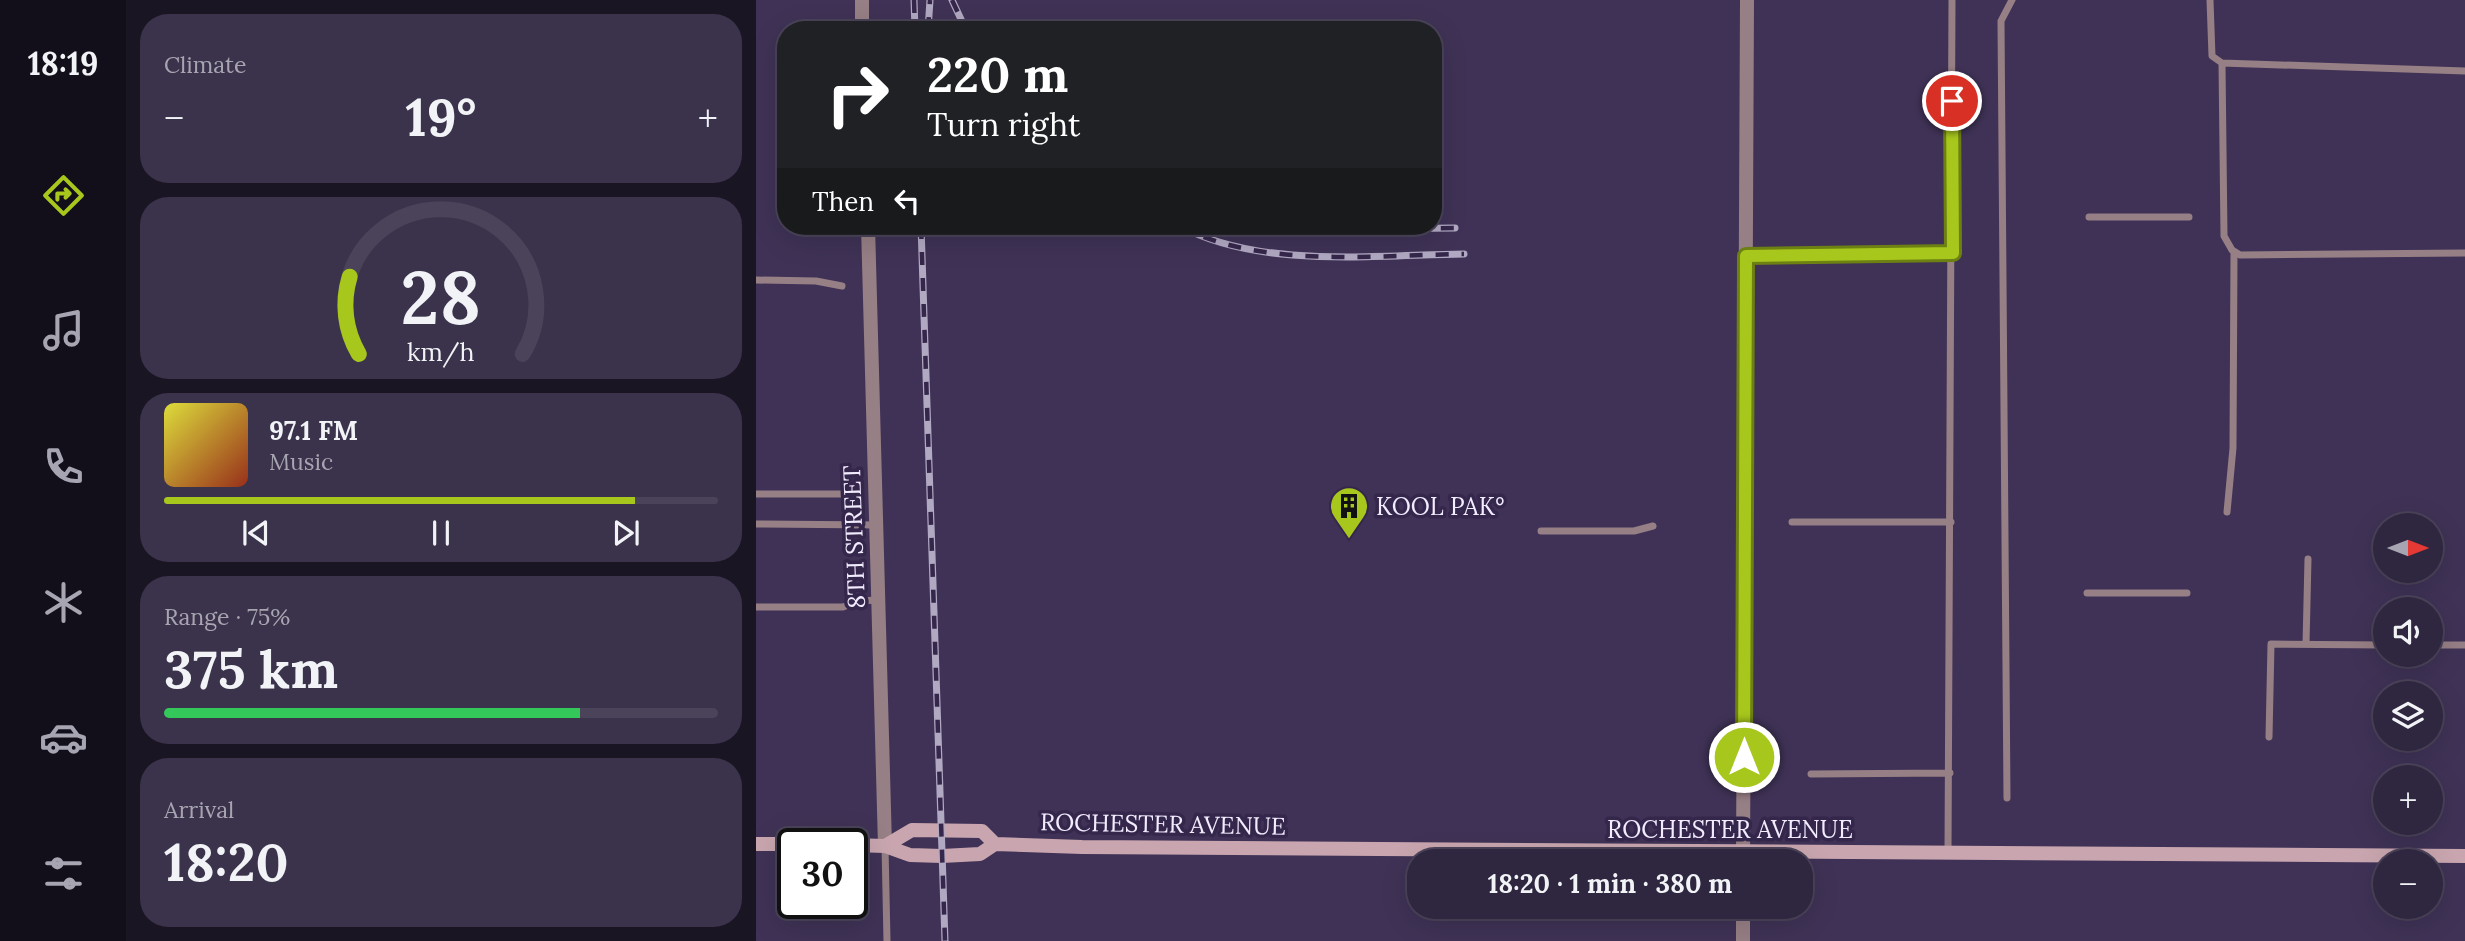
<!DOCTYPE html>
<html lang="en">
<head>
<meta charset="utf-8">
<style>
  :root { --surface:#2f2640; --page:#3b324b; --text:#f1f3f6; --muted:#a7a5b1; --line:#4a4359; --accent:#a8c71d }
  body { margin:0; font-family:Lora,serif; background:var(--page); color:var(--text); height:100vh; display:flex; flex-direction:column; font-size:26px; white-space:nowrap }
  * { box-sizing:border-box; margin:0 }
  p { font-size:23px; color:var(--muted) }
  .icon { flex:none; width:38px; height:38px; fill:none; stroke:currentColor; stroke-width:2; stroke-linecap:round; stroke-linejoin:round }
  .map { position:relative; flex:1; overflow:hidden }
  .sheet { display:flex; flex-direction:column; gap:14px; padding:14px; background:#1a1523; width:630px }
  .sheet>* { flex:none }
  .hud { position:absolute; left:21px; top:21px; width:665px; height:214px; border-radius:28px; box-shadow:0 7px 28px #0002,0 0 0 2px var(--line); background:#202124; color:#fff; overflow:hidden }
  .needle { width:46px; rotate:90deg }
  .controls { position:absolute; left:1617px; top:513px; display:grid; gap:14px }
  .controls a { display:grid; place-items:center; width:70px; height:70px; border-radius:50%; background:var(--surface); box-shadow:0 7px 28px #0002,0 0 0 2px var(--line); font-size:35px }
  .speed { position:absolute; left:21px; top:828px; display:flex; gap:14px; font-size:35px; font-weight:700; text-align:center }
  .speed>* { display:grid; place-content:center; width:91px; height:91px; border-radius:50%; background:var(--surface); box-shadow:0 7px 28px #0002,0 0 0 2px var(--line); line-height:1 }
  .speed .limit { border:4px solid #111; border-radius:10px; background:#fff; color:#111 }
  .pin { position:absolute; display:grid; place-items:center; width:60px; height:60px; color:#fff; margin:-30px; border:4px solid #fff; border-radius:50%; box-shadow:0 2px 7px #0007 }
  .me { position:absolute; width:77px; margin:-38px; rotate:0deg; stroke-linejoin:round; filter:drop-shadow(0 0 5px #0008) }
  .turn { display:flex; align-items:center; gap:24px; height:147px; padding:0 35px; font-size:32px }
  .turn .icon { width:91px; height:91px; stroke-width:2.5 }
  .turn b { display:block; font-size:49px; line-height:60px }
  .then { display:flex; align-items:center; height:66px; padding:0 35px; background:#0003; gap:14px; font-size:26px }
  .big { font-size:52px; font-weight:700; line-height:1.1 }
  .sheet .tile { flex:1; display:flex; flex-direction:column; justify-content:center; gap:10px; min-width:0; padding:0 24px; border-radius:28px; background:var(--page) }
  .sheet .dial { align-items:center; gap:0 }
  .dial svg { height:182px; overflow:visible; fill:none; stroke:var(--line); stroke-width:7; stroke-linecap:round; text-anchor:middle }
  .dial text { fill:var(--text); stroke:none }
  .song { display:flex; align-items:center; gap:21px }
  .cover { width:84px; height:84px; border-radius:10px; background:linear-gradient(135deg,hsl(60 70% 55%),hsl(10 70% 35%)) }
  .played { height:7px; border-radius:4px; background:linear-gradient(90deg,var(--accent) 85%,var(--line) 85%) }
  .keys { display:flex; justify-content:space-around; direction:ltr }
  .heat { display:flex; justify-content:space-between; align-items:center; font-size:38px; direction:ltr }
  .charge { height:10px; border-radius:5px; background:linear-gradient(90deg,#34c759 75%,var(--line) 0) }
  .trip { position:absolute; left:651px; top:849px; width:406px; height:70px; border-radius:28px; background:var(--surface); box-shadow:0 7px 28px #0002,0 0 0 2px var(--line); font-weight:700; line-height:70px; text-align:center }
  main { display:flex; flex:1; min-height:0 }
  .tabs { display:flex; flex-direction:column; width:126px; justify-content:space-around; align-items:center; background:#130f1a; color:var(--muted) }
  .tabs .icon { width:49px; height:49px }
  .tabs .on { color:var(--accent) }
  .tabs b { font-size:32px; color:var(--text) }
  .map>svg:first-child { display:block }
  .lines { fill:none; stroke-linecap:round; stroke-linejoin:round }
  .service { stroke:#967f85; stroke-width:7 }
  .minor { stroke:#967f85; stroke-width:14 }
  .secondary { stroke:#c9a6af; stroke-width:14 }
  .rail-casing { stroke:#b1a8c2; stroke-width:7 }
  .rail { stroke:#35274b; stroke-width:4.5; stroke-dasharray:13; stroke-linecap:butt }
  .route-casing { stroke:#6d8113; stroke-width:18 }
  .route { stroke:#a8c71d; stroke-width:12 }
  .labels { text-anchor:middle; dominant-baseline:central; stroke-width:7; stroke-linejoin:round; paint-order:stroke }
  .poi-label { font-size:24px; fill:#f2ecff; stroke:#35274b; text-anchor:start }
  .street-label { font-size:24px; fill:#f2ecff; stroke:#35274b }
</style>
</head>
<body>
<main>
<nav class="tabs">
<b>18:19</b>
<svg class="icon on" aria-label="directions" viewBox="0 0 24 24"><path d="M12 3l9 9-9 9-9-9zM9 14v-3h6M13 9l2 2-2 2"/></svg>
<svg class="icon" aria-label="music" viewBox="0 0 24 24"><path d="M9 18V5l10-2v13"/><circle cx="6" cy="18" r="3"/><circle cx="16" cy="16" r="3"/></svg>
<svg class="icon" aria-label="phone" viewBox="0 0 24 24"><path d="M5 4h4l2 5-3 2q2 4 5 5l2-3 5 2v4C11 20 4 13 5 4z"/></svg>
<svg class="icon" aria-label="climate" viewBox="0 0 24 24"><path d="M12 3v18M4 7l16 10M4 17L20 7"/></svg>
<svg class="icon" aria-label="car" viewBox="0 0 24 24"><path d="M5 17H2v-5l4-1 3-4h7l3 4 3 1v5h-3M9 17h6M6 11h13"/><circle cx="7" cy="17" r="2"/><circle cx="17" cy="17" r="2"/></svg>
<svg class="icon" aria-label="filters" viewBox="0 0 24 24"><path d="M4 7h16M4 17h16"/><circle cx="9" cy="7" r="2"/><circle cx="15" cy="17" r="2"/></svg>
</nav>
<section class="sheet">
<div class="tile"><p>Climate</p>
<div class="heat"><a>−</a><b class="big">19°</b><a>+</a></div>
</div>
<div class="tile dial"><svg viewBox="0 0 100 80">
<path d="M14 69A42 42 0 1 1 86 69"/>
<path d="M14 69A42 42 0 0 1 10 35" stroke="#a8c71d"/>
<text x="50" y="56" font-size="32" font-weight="700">28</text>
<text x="50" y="72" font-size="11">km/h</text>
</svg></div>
<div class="tile">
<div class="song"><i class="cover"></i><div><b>97.1 FM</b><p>Music</p></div></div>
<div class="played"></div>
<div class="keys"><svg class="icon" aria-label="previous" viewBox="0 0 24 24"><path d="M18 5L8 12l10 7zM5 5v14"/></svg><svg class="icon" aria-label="pause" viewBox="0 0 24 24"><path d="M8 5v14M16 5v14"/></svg><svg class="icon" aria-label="next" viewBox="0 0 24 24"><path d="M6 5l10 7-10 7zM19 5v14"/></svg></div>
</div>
<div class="tile"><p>Range · 75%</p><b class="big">375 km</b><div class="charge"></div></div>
<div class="tile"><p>Arrival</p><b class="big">18:20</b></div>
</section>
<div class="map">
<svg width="1709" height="941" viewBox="0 0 1709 941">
  <rect width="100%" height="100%" fill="#3f3256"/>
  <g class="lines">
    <path class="service" d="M1454 0 1456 56 1466 63 1709 71
      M1466 63 1468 236 1476 250 1484 255 1709 253
      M1333 217H1433
      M990 255 1197 252
      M0 280 60 281 86 286
      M0 494H89
      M1471 512 1477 448 1478 252
      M1036 522H1195
      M0 524 120 525
      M785 531H878L897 526
      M1331 593H1431
      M0 607H87L102 601 122 600
      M1550 644 1552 559
      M1675 645H1709
      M1513 737 1515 644 1629 645
      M1055 774 1194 773
      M1251 798 1245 21 1256 0
      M129 846 131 941
      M1192 852 1196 0"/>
    <path class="minor" d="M106 0V30
      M112 226 129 846
      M987 861 991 0
      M987 941V906"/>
    <path class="secondary" d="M0 844H37
      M96 845 129 846 154 855 186 856 224 854 239 844 326 847 1709 856
      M129 846 156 830 226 831 239 844"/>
    <defs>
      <path id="rail" d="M158 0 159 30
        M196 0 210 30
        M172 30 174 0
        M165 226 189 941
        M424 226C503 269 621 255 708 254
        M477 226 518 230 699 228"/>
    </defs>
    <use href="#rail" class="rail-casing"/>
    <use href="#rail" class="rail"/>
  </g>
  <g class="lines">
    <defs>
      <path id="route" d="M988 757 990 256 1197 253 1196 101"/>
    </defs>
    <use href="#route" class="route-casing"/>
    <use href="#route" class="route"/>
  </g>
  <defs>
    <symbol id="building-pin" viewBox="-11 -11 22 30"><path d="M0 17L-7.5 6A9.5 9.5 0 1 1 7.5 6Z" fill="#a8c71d" stroke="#35274b"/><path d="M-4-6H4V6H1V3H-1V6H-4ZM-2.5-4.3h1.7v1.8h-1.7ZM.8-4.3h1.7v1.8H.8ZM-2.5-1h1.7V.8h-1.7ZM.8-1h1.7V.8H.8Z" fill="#111"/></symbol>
  </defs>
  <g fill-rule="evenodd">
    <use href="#building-pin" x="571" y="484" width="44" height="60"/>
  </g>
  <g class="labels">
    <g class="poi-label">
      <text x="620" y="506">KOOL PAK°</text>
    </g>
    <g class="street-label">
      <text transform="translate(98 537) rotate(-92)">8TH STREET</text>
      <text transform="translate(407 824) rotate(1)">ROCHESTER AVENUE</text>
      <text x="974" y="829">ROCHESTER AVENUE</text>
    </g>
  </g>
</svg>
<div class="controls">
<a><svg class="needle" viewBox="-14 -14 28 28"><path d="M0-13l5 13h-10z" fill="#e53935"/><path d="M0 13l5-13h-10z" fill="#a7a5b1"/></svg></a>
<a><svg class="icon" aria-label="sound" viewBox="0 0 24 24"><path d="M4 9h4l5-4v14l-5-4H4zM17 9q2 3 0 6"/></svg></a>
<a><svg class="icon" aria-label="layers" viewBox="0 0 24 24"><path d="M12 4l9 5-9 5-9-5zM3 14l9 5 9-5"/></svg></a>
<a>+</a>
<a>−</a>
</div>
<div class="speed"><div class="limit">30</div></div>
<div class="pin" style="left:1196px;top:101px;background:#d93025"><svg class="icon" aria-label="arrive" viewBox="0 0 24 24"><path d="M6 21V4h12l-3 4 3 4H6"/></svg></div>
<svg class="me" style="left:988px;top:757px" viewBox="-20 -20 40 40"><circle r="17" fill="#a8c71d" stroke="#fff" stroke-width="3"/><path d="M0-11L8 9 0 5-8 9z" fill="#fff"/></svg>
<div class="trip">18:20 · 1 min · 380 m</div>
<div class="hud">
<div class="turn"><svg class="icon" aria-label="right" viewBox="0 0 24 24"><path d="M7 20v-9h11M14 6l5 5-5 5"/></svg><div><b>220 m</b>Turn right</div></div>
<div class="then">Then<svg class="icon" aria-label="left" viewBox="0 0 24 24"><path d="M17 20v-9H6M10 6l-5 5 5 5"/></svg></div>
</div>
</div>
</main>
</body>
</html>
